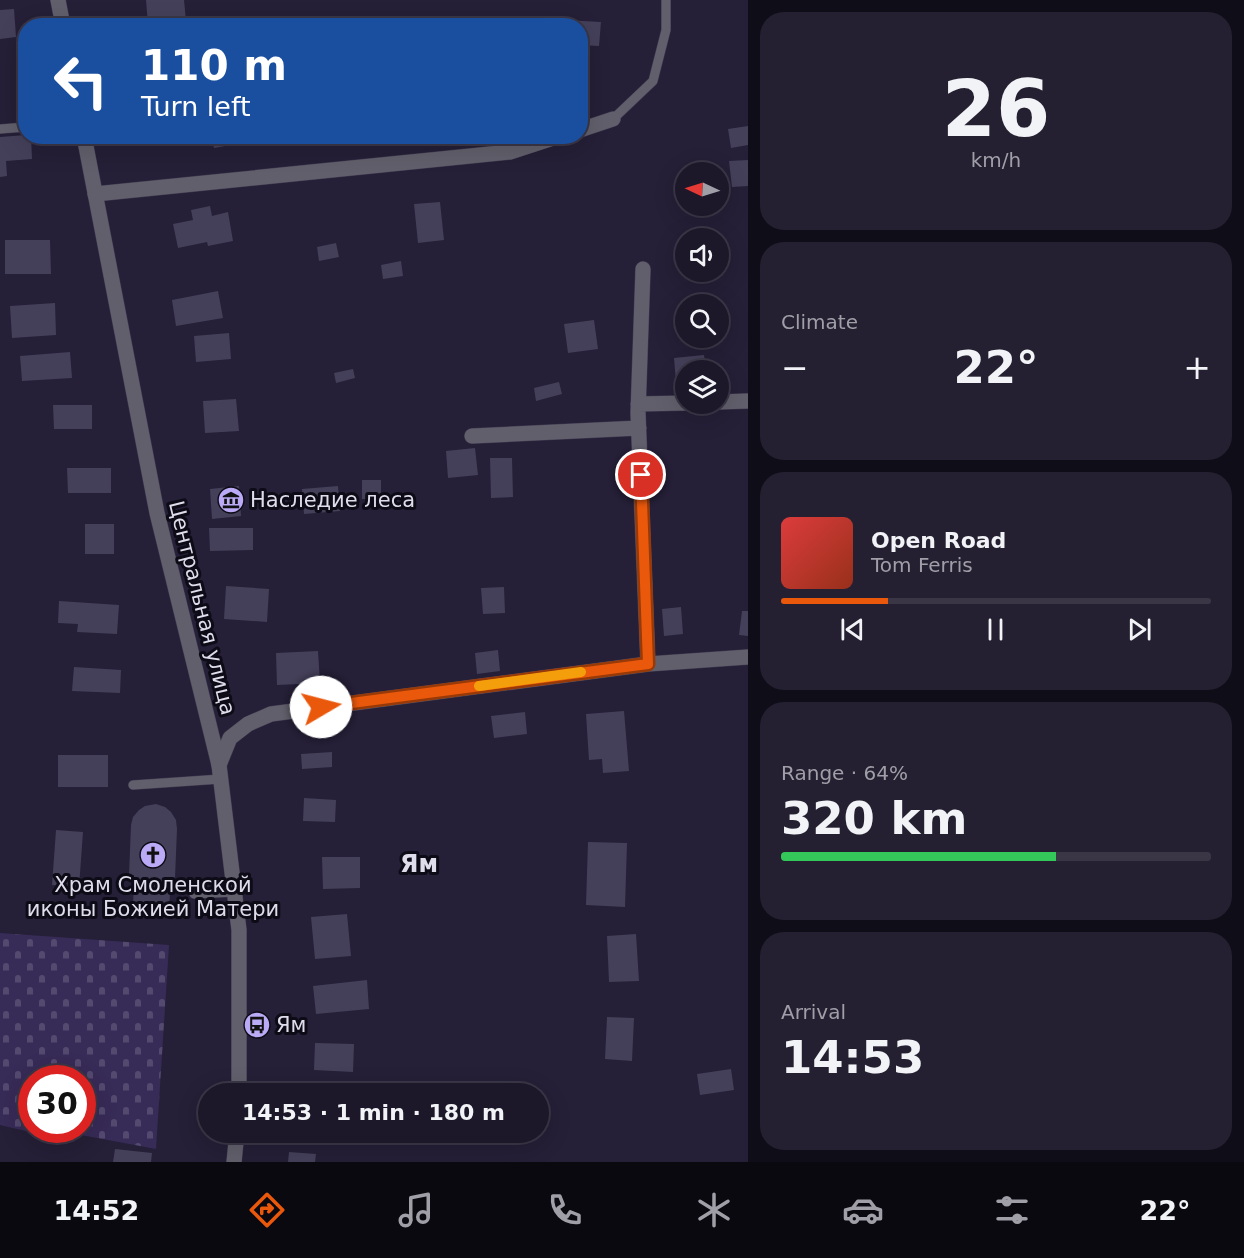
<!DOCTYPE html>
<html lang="en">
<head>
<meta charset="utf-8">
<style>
  :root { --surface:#1c1729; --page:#252031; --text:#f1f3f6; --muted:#a09fa8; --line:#3a3646; --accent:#ea580c }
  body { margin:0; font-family:"DejaVu Sans",sans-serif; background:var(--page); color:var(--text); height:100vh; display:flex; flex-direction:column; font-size:22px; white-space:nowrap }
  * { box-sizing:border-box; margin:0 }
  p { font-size:20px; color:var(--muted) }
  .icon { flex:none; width:33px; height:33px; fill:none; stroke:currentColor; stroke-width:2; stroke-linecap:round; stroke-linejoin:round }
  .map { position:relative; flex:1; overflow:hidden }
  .panel { display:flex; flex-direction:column; gap:12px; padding:12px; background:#0f0d17; width:496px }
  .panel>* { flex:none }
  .guide { position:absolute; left:18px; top:18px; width:570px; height:126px; border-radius:24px; box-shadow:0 6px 24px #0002,0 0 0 2px var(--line); background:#1a4fa0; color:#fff; overflow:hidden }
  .needle { width:39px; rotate:274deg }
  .tools { position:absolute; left:675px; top:162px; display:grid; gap:12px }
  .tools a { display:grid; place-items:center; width:54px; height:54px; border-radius:50%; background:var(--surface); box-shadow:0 6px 24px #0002,0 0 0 2px var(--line); font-size:30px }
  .speed { position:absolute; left:18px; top:1065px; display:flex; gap:12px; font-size:30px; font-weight:700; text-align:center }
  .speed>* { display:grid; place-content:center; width:78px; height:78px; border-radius:50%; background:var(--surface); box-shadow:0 6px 24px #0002,0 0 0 2px var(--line); line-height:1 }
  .speed .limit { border:9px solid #d22; background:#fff; color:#111 }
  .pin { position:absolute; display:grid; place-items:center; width:51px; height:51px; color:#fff; margin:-26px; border:3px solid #fff; border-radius:50%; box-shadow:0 2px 6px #0007 }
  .me { position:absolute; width:66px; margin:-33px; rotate:82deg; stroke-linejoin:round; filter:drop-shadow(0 0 4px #0008) }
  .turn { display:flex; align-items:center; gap:21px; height:126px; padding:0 24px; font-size:27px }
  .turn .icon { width:78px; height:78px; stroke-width:2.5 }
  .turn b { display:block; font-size:42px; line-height:51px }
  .big { font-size:45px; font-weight:700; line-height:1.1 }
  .panel .card { flex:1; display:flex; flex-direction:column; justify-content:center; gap:9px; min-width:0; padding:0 21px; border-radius:24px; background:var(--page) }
  .panel .dial { align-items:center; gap:0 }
  .dial b { font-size:78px; line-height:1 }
  .song { display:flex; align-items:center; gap:18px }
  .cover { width:72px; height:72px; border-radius:9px; background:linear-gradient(135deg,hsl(0 70% 55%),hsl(10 70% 35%)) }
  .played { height:6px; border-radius:3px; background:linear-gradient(90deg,var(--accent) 25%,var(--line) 25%) }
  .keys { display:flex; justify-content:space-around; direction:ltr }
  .heat { display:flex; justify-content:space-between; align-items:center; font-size:33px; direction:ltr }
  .charge { height:9px; border-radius:4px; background:linear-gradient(90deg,#34c759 64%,var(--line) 0) }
  .trip { position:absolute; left:198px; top:1083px; width:351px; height:60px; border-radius:30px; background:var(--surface); box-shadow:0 6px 24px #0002,0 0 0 2px var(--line); font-weight:700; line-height:60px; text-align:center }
  .tabs { display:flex; height:96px; justify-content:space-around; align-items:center; background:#0b0910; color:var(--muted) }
  .tabs .icon { width:42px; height:42px }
  .tabs .current { color:var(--accent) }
  .tabs b { font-size:27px; color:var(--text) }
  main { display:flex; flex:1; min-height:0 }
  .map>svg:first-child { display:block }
  .cemetery { fill:url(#cemetery-stones); fill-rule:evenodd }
  .building { fill:#45405a }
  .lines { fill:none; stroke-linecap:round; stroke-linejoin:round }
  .service-casing { stroke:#3f3950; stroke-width:10 }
  .minor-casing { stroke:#3f3950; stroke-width:16 }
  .tertiary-casing { stroke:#3f3950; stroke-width:16 }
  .service { stroke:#615f6b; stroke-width:9 }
  .minor { stroke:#615f6b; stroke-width:15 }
  .tertiary { stroke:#615f6b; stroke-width:15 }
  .route-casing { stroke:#983908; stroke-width:15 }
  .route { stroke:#ea580c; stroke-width:10 }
  .slow { stroke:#f59e0b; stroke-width:10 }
  .labels { text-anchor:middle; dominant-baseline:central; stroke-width:6; stroke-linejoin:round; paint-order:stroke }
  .poi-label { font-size:21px; fill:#dfdcec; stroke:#0d0b16; text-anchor:start }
  .street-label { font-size:21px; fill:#dfdcec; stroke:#0d0b16 }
  .quarter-label { font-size:24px; font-weight:bold; fill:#dfdcec; stroke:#0d0b16 }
</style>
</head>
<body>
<main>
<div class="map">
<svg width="748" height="1162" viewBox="0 0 748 1162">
  <defs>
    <pattern id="cemetery-stones" width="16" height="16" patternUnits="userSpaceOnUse" patternTransform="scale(1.5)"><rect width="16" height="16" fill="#372b57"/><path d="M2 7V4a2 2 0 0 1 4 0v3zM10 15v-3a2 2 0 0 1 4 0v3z" fill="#54496f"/></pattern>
  </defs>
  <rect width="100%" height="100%" fill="#251f37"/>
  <path class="cemetery" d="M0 933 169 945 156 1149 76 1134 74 1142 0 1125ZM32 1078H82V1130H32Z"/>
  <path class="building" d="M146 0H184L186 21 148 24Z
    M14 9 16 37 0 39V10Z
    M565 20 601 22 599 46 580 45V26H564Z
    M748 126V145L731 148 728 129Z
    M26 135 31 136 32 159 6 161 7 176 0 177V137Z
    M159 136H199L200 145 159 146Z
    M211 136H235L236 144 214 148Z
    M748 160V186L732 187 729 161Z
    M440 202 444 240 418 243 414 204Z
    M210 206 212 216 228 212 233 241 208 246 207 242 178 248 173 224 193 220 191 210Z
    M5 240H50L51 274H5Z
    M336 243 339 257 319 261 317 247Z
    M401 261 403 276 383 279 381 265Z
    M218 291 223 318 176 326 172 300Z
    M55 303 56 335 12 338 10 306Z
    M594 320 598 349 568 353 564 324Z
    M229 333 231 359 196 362 194 336Z
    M70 352 72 378 22 381 20 356Z
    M704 355 706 370H686V394H677L674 358Z
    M353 369 355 378 336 383 334 373Z
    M559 382 562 394 536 401 534 388Z
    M236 399 239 431 205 433 203 401Z
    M53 405H92V429H54Z
    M475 448 478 475 448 478 446 451Z
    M490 458H512L513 497 491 498Z
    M67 468H111V493H68Z
    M362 480H381V499H362Z
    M239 486 241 516 212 519 210 489Z
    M338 486 340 511 304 514 302 489Z
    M85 524H114V554H85Z
    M209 528H253V550L210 551Z
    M226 586 269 589 267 622 224 619Z
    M504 587 505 613 483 614 481 588Z
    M59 601 119 605 117 634 77 632 78 624 58 623Z
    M681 607 683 634 664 636 662 609Z
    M742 611H748V636L739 635Z
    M498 650 500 671 477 674 475 653Z
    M318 651 320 683 277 685 276 653Z
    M74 667 121 670 120 693 72 691Z
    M624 711 629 771 603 773 602 759 589 760 586 714Z
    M525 712 527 734 494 738 491 716Z
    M332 752V767L302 769 301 754Z
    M58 755H108V787H58Z
    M304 798 336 800 335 822 303 821Z
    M156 804 165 807 171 812 176 820 177 829 175 878H171L169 909 133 908 134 875H129L131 825 133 817 139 810 145 806Z
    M56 830 83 832 79 887 52 885Z
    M588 842 627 843 625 907 586 905Z
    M322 857H360V888L323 889Z
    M347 914 351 956 315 959 311 917Z
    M636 934 639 981 609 982 607 936Z
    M367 980 369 1009 316 1014 313 986Z
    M607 1017 634 1018 632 1061 605 1059Z
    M315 1043 354 1044 353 1072 314 1070Z
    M731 1069 734 1090 700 1095 697 1074Z
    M115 1149 152 1153 151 1162H113Z
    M289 1152 316 1154 315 1162H288Z"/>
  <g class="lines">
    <defs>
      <path id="service" d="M613 119 653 81 666 30V0
        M0 129 26 127
        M133 785 221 779
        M194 894 234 892"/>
      <path id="minor" d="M580 130 613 119
        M95 194 510 152 559 136
        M643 269 638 413 648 664
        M718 402 748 401
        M638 404 686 403
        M472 436 639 428
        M219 765 230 738 248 724 271 714 648 664 748 657"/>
      <path id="tertiary" d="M58 0 63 26
        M84 136 157 513 219 765 239 930V1094
        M234 1162 237 1132"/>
    </defs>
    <use href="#service" class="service-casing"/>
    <use href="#minor" class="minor-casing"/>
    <use href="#tertiary" class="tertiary-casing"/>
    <use href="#service" class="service"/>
    <use href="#minor" class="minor"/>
    <use href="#tertiary" class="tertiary"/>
  </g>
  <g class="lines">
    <defs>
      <path id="route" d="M321 707 648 664 641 475"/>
    </defs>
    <use href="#route" class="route-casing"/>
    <use href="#route" class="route"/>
    <path class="slow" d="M479 686 581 672"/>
  </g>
  <defs>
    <symbol id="museum-disc" viewBox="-11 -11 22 22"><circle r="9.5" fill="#bbaaf6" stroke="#0d0b16"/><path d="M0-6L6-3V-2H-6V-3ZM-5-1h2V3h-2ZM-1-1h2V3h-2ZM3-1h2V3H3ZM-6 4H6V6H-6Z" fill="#111"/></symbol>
    <symbol id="church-disc" viewBox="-11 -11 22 22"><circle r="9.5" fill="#bbaaf6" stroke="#0d0b16"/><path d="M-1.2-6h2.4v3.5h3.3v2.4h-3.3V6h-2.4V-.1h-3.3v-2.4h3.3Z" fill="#111"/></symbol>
    <symbol id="bus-disc" viewBox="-11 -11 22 22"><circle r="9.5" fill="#bbaaf6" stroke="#0d0b16"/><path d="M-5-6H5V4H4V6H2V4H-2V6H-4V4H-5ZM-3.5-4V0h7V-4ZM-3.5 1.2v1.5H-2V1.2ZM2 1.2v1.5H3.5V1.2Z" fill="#111"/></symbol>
  </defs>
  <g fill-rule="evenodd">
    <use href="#museum-disc" x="216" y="485" width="30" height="30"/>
    <use href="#church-disc" x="138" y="840" width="30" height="30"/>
    <use href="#bus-disc" x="242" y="1010" width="30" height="30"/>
  </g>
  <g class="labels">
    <g class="poi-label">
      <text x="250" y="500">Наследие леса</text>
      <text x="153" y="885" text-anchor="middle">Храм Смоленской<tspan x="153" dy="24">иконы Божией Матери</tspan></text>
      <text x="276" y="1025">Ям</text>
    </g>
    <g class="street-label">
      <text transform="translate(202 608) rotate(76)">Центральная улица</text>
    </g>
    <g class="quarter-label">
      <text x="419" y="864">Ям</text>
    </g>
  </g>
</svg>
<div class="tools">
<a><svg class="needle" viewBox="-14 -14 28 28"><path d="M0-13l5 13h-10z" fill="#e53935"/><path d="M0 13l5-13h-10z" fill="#a09fa8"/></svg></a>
<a><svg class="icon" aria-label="sound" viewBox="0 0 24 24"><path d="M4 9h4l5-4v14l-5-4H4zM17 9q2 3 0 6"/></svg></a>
<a><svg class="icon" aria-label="search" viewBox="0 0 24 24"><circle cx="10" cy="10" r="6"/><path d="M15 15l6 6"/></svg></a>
<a><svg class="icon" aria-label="layers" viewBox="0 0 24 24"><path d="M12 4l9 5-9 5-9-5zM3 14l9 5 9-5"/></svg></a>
</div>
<div class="speed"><div class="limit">30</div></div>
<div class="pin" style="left:641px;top:475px;background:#d93025"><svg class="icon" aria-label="arrive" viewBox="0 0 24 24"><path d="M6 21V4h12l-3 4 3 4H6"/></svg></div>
<svg class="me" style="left:321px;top:707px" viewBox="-20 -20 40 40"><circle r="19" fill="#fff"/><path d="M0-13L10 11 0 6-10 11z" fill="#ea580c"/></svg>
<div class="trip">14:53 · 1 min · 180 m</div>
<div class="guide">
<div class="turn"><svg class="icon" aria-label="left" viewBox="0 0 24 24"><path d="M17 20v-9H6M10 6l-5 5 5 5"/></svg><div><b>110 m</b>Turn left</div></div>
</div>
</div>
<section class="panel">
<div class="card dial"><b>26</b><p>km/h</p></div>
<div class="card"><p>Climate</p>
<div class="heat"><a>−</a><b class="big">22°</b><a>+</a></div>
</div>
<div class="card">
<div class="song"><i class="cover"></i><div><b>Open Road</b><p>Tom Ferris</p></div></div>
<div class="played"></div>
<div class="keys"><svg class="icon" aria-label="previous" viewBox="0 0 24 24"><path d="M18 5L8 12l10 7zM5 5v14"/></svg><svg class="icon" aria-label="pause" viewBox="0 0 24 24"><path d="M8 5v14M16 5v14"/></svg><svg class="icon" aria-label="next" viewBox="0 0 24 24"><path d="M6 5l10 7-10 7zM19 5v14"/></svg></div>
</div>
<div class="card"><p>Range · 64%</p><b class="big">320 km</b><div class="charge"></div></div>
<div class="card"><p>Arrival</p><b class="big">14:53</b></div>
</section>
</main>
<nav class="tabs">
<b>14:52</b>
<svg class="icon current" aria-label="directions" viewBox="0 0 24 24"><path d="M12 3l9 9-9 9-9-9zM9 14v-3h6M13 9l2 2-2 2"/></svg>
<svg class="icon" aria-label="music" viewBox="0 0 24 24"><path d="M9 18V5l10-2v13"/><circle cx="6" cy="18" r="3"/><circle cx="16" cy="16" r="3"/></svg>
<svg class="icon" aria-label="phone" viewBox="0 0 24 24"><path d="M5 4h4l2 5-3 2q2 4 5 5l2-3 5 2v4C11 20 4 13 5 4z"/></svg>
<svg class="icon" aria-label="climate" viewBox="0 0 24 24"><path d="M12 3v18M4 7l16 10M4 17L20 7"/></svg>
<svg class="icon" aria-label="car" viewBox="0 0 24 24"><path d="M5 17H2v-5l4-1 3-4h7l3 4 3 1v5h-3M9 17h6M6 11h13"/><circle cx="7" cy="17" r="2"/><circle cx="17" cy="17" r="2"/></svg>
<svg class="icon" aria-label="filters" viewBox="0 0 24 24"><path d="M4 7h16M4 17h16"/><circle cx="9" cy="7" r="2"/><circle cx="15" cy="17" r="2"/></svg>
<b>22°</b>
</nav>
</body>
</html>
